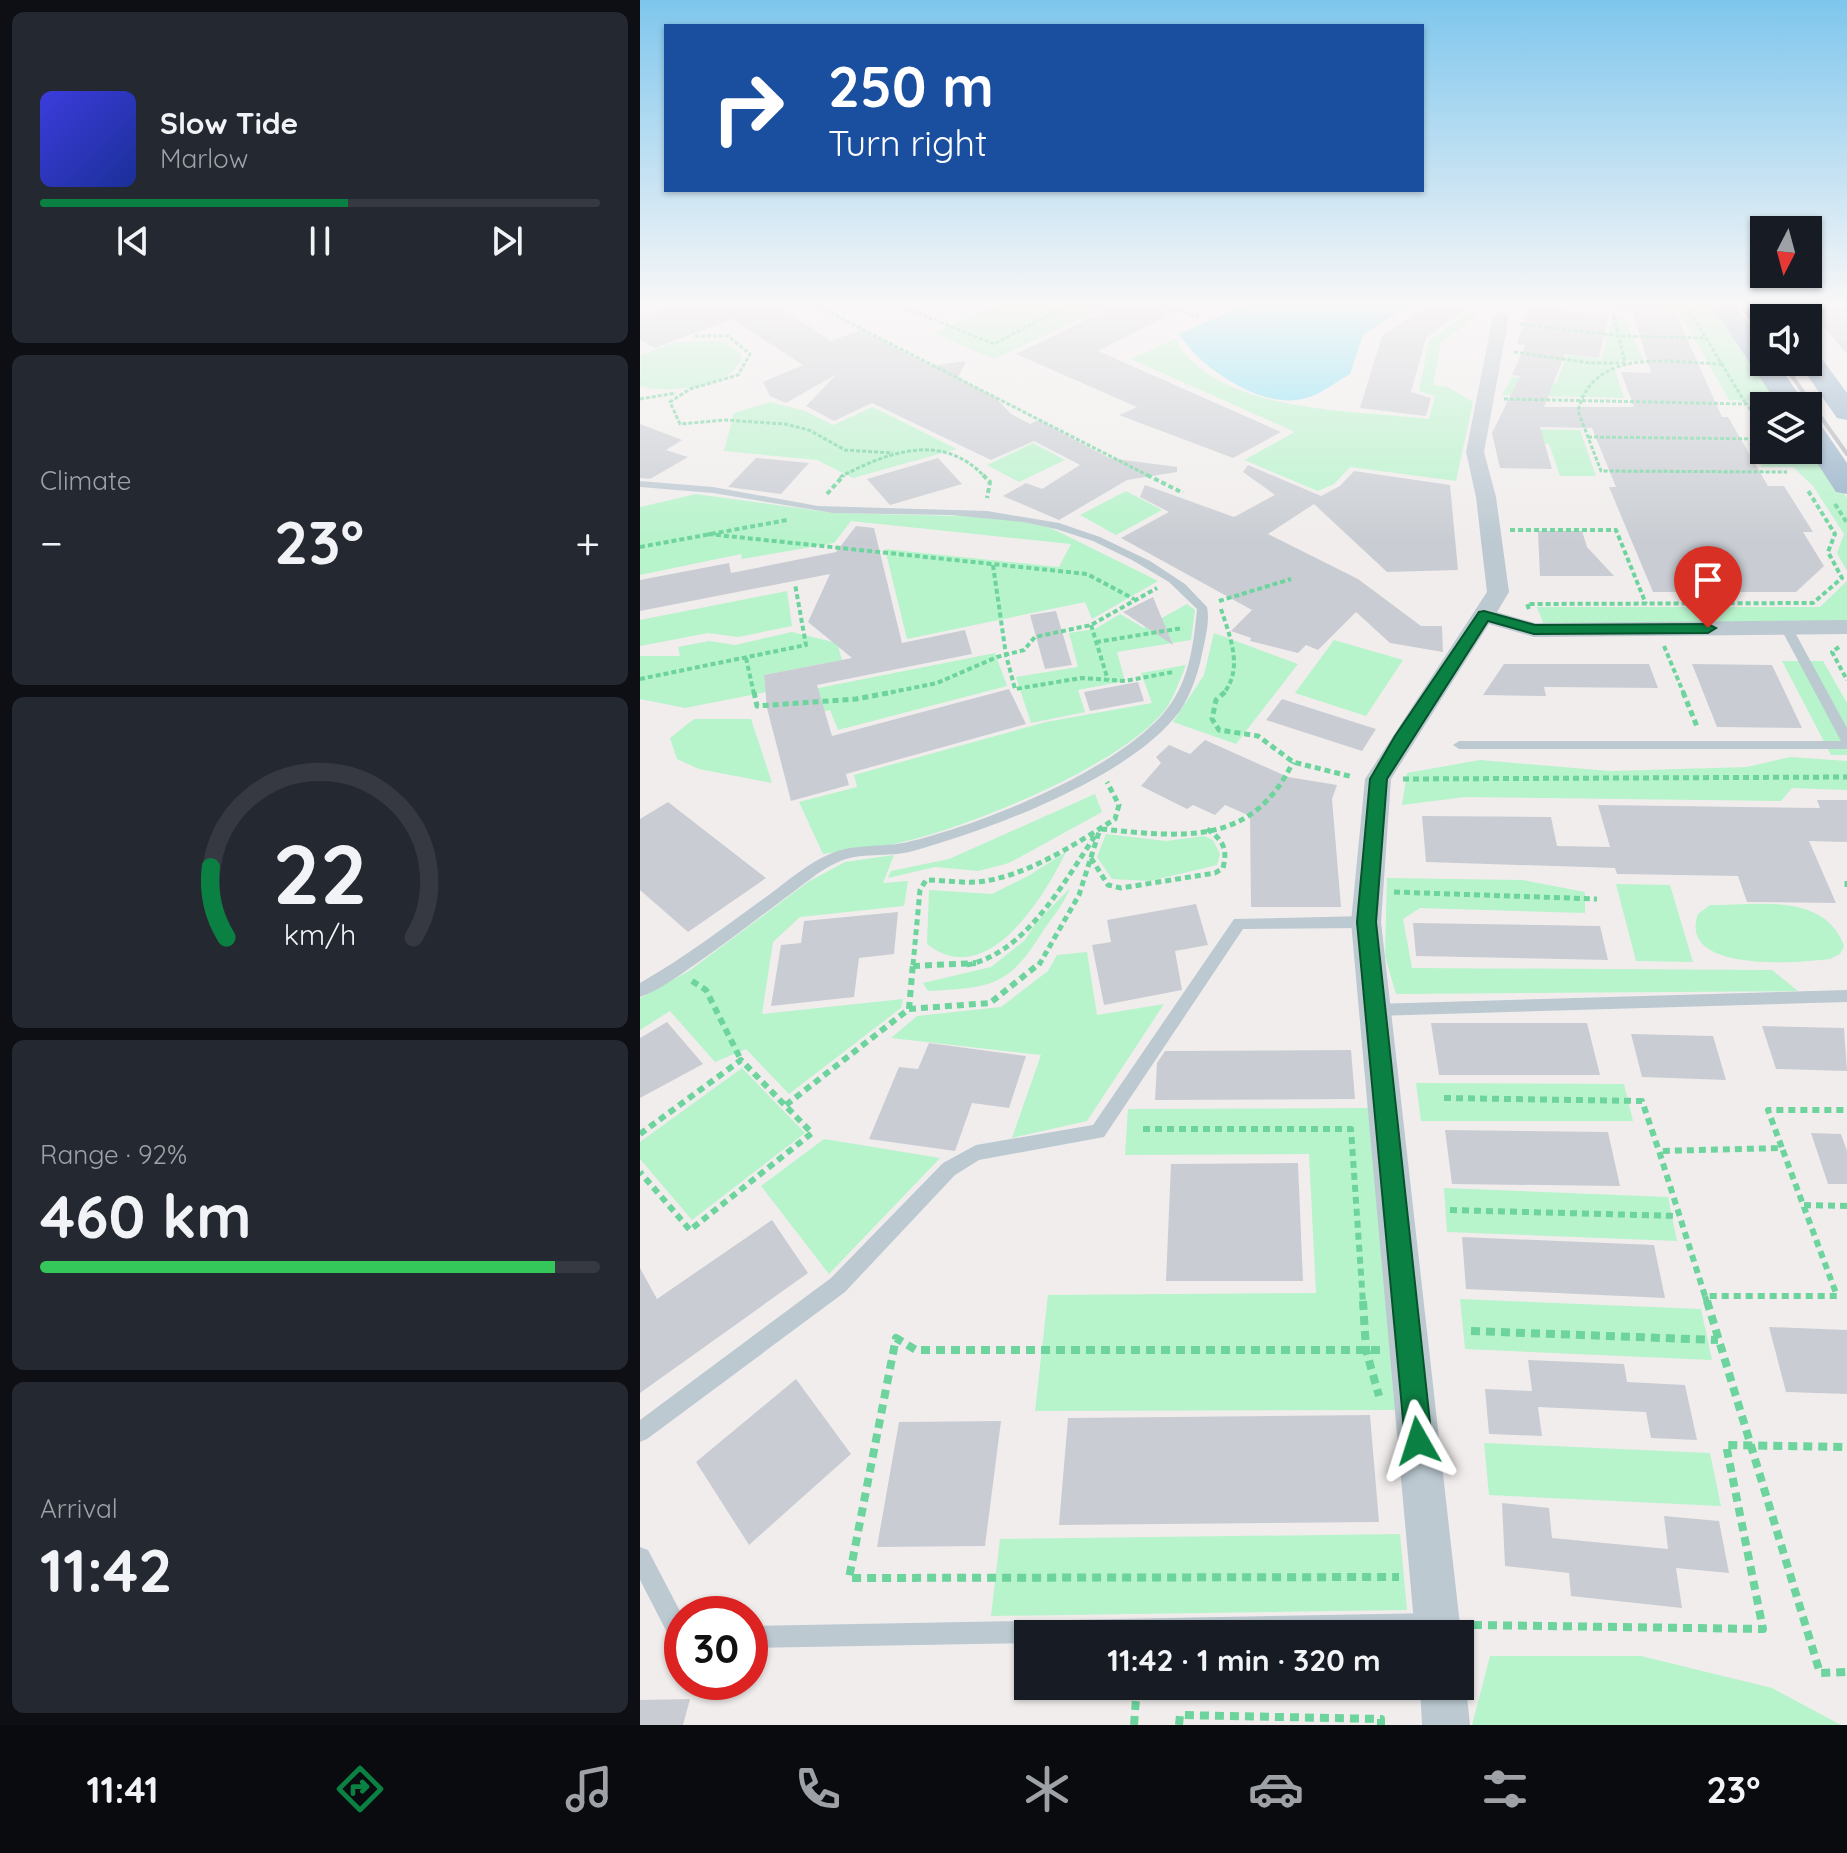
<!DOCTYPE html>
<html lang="en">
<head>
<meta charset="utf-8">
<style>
  :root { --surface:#171b24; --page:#242831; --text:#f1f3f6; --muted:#9ea1a6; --line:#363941; --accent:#0b8043 }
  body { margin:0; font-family:Quicksand,sans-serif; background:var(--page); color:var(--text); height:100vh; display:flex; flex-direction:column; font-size:30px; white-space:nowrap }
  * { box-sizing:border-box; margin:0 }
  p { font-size:26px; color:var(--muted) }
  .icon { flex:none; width:44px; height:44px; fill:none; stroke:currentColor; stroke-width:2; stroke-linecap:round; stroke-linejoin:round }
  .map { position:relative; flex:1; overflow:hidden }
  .side { display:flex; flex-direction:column; gap:12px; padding:12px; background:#0d0f14; width:640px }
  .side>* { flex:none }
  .guide { position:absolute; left:24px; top:24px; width:760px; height:168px; border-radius:0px; box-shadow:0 2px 6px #0004; background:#1a4fa0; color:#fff; overflow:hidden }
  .needle { width:52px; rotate:186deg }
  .buttons { position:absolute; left:1110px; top:216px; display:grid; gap:16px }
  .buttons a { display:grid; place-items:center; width:72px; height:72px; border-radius:0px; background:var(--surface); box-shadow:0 2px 6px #0004; font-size:40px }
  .speed { position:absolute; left:24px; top:1596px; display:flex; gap:16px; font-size:40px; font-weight:700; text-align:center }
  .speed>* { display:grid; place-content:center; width:104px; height:104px; border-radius:50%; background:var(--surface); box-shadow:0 2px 6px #0004; line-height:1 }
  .speed .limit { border:12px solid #d22; background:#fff; color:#111 }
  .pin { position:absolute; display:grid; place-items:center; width:68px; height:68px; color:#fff; margin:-82px -34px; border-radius:50% 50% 50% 0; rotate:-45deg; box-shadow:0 0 8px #0007 }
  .pin .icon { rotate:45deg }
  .me { position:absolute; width:88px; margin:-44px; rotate:354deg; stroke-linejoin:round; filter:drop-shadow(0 0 6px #0008) }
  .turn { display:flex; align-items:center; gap:28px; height:168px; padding:0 32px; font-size:36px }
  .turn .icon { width:104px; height:104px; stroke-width:2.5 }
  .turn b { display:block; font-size:56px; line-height:68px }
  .big { font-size:60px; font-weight:800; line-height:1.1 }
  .side .widget { flex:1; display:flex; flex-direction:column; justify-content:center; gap:12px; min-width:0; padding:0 28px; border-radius:12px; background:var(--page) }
  .side .dial { align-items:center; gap:0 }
  .dial svg { height:208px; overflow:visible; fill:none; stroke:var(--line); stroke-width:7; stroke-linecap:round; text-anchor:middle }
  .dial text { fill:var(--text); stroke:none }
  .song { display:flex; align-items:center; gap:24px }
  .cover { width:96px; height:96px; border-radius:12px; background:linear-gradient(135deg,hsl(240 70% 55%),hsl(230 70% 35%)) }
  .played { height:8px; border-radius:4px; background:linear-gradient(90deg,var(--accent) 55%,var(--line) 55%) }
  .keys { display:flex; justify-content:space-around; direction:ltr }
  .heat { display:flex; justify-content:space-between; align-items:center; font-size:44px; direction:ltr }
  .charge { height:12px; border-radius:6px; background:linear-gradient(90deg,#34c759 92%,var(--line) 0) }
  .trip { position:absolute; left:374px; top:1620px; width:460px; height:80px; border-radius:0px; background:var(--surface); box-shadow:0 2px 6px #0004; font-weight:800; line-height:80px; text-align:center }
  .tab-bar { display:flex; height:128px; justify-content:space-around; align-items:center; background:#090b0e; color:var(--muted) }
  .tab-bar .icon { width:56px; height:56px }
  .tab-bar .current { color:var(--accent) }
  .tab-bar b { font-size:36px; color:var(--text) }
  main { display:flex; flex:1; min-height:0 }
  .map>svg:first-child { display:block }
  .green { fill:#b7f3cb }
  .water { fill:#80e1f4 }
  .building { fill:#c9cdd3 }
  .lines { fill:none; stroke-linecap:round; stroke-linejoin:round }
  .path-far4 { stroke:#6cd49c; stroke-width:3; stroke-dasharray:4 2; stroke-linecap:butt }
  .path-far3 { stroke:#6cd49c; stroke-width:4; stroke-dasharray:5 3; stroke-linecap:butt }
  .path-far2 { stroke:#6cd49c; stroke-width:5; stroke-dasharray:6 4; stroke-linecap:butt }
  .path-far1 { stroke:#6cd49c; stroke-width:6; stroke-dasharray:7 5; stroke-linecap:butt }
  .path { stroke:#6cd49c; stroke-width:8; stroke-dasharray:9 6; stroke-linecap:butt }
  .service { fill:#bcc9d1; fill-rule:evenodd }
  .minor { fill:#bcc9d1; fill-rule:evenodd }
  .trunk { fill:#95b1c8; fill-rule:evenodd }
  .rail { stroke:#afb3b9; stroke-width:4 }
  .route { fill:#0b8043; stroke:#07532c; stroke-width:2 }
</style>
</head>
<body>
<main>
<section class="side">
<div class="widget">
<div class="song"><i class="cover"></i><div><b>Slow Tide</b><p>Marlow</p></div></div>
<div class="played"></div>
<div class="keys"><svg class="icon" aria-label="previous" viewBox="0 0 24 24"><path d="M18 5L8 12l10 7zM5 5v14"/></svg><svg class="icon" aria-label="pause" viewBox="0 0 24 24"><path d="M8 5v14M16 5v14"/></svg><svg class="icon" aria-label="next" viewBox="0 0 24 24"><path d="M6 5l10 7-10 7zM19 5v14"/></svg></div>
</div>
<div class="widget"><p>Climate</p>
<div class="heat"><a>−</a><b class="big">23°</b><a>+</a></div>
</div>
<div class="widget dial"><svg viewBox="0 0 100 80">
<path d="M14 69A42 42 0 1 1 86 69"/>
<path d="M14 69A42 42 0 0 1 8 42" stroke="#0b8043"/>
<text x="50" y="56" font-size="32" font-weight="700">22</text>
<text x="50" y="72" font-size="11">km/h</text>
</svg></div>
<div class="widget"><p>Range · 92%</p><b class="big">460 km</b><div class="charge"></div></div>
<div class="widget"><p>Arrival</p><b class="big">11:42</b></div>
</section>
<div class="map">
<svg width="1207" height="1725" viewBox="0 0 1207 1725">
  <rect width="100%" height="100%" fill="#f1eded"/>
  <path class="green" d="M363 302H477L354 359 293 333Z
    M970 302H1075L1145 406H1124V422L1110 401 1089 400 1039 312 975 310Z
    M827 312 837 315 801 343 793 385 808 387 833 402 816 481 710 467 694 484 678 491 604 460 655 432 491 359 535 339C576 414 713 410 789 419L795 396 779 391 789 341Z
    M972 316 983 317 1004 361 981 360 974 366 984 398 862 395 872 377 916 383 927 355 962 359Z
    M70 341 86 343 102 355C97 388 26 394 0 386L1 355 33 343Z
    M130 402 165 411 193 425 233 407 317 449 213 478 177 460 84 451 94 413Z
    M862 429 940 430 956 476H920L909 444H866Z
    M1168 440 1207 498V571L1197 553 1204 534 1173 486 1153 467H1122L1108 443H1124V450H1168Z
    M393 443 425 460 379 482 347 465Z
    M486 491 522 510 476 535 440 515Z
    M56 494 194 513 360 517 411 528 518 581 452 619 445 602 267 639 245 549 419 567 431 544 211 521 194 543 102 559 101 554 0 575V507Z
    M1207 581V621L904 625 897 607H1180Z
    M147 591 152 626 98 637 68 633 0 646V620Z
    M547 604 555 610 551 640 477 652 485 681 438 690 445 712 391 723 376 677 438 667 429 633 455 629 480 614 504 628Z
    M152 632 197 643 202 660 124 675 126 692 45 708 0 699V656H40L38 647 69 641 95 645Z
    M574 633 658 664 596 744 533 722 564 675Z
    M694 640 763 660 726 716 655 693Z
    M355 653 367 686 198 730 190 710 145 721 138 696Z
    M1142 661H1183L1207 703V755H1191Z
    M546 665C541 677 536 692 529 704 493 761 333 825 267 841 240 848 211 850 183 854L159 802 217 787 214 775 406 722 512 703 501 673Z
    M54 719H111L132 783 59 769 37 759 30 738Z
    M1150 757 1207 761V790L1152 788 1141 801 825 797 762 805 767 773 840 760 970 771 1107 767Z
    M455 794 462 812 369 863 338 871 295 867 248 878 251 871 309 859Z
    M466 834 526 841 564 836 573 840 580 854 577 865 510 881 472 879 457 857Z
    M426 852C404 897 347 992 287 944L289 890 352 894 388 876Z
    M254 855 243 883 268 881 264 906 160 917 133 942 122 1014 263 999 261 1008 149 1094 106 1049 75 1062 30 1011 0 1030V998L49 971 168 882 205 862Z
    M747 878 883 880 945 892V913L780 908 763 919 772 968 1132 970 1158 991 756 994 745 956Z
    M976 884 1030 885 1053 962 996 961Z
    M430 888C425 903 412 917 403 931 368 987 353 987 288 991L283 983 351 967 385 940 396 923Z
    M1070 905C1116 905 1185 892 1204 946L1200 954 1190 959C1158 963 1037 973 1058 914Z
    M447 952 457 1015 524 1004 447 1121 372 1138 401 1055 251 1038 277 1016 361 1007 408 971 417 955Z
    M102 1068 165 1133 52 1220 0 1159V1142Z
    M776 1083 984 1084 993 1121H781Z
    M729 1108 755 1410 395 1411 408 1295 676 1293 669 1154 485 1155 488 1109Z
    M184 1139 300 1158 189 1274 121 1186Z
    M804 1188 1028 1197 1037 1241 807 1232Z
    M820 1299 1061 1309 1072 1360 825 1349Z
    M844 1443 1070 1453 1081 1506 849 1495Z
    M760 1534 767 1610 351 1616 360 1539Z
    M850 1656H1001L1132 1688 1201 1725H832Z"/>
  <path class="water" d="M611 302H774L723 335 710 374C696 382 681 394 666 398 624 411 560 368 539 334Z"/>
  <path class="building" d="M45 302H133L191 341 221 330 291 366 326 361 318 378 356 398 371 414 390 424 398 420 469 458 537 467V472L487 480 419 520 363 496 386 483 402 489 440 465 394 441 351 460 232 403 194 421 166 406 197 374 146 403 130 396 123 382 163 365 92 319 15 348 0 340V317Z
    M483 302H554L458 351 641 432 593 458 479 415 497 407 376 354Z
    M794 302H836L786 338 771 392 791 398 786 416 720 408 742 336Z
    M1163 302H1207V354Z
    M889 304 968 316 959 358 925 354 904 407H994L981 372 1011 373 993 313 1036 314 1082 417H1088L1128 486H1144L1173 532H1163L1184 566 1156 592H1013L969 487H976L952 428 900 427 912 469 860 468 852 433 880 376 872 375 885 345 877 344Z
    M0 424 42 440 26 450 48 457 10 479 0 478Z
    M116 458 169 463 141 494 88 487Z
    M298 458 322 484 250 505 227 479Z
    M608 465 681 496 700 486 714 471 810 485 818 570 747 572 674 504 628 534 718 579 781 626H802L803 652 750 643 716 612 678 650 666 645 658 653 610 641 611 638 591 631 612 610 481 538 529 512 500 497 505 485 594 517 635 495 603 472Z
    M216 526 234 528 262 643 325 630 332 654 177 685 192 736 369 689 386 724 206 774 209 785 151 801 127 708 124 675 212 658 168 622 190 574 0 611V580L89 563 91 573 196 552Z
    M898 531H942L947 547 974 576H900Z
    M513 597 533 645 483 612Z
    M416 611 432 665 405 669 390 615Z
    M864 664H1009L1018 688 904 687 906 696 843 695Z
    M1052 664 1132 665 1162 728 1077 727Z
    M498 682 504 701 450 711 444 692Z
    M642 699 736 729 722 751 626 720Z
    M565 740 648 777 697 785 692 799 701 907H611L610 816 585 805 575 815 553 805 547 809 501 786 521 763 516 757 529 745 550 754Z
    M1177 800H1207V842L1169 841 1196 903 1107 902 1098 876 977 874 975 868 786 862 782 816 911 817 917 846 970 847 958 805 1180 808Z
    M28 802 126 878 48 932 0 890V819Z
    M556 904 568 945 535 951 542 990 464 1005 452 945 471 942 467 920Z
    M258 912 254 954 219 958 214 997 131 1006 141 945 161 943 164 921Z
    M773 923 960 926 968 960 776 956Z
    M27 1022 63 1064 0 1098V1038Z
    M791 1023H947L960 1075H799Z
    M1122 1026 1204 1028 1207 1071 1136 1069Z
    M991 1034 1073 1036 1086 1080 1002 1077Z
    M289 1043 386 1056 369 1108 332 1103 315 1151 229 1139 259 1067 278 1069Z
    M711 1050 715 1099 515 1100 517 1063 525 1051Z
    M805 1130 968 1132 980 1186 812 1184Z
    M1171 1133 1201 1134 1207 1151V1184H1188Z
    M658 1163 663 1281H526L531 1164Z
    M132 1220 168 1273 0 1393V1268L17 1299Z
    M822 1237 1014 1245 1025 1298 826 1289Z
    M1129 1327 1207 1330V1394L1146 1392Z
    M888 1360 984 1364 987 1382 1045 1385 1057 1440 1011 1438 1006 1412 898 1407 902 1436 849 1434 845 1389 892 1391Z
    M156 1379 211 1454 109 1545 56 1462Z
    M730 1415 739 1522 419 1525 428 1418Z
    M361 1421 345 1546 237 1547 259 1422Z
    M862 1503 909 1508 912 1538 1028 1549 1024 1516 1079 1521 1089 1573 1036 1568 1042 1608 931 1596 929 1573 865 1566Z
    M50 1699 43 1725H0V1700Z"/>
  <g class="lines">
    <path class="path-far4" d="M169 302 511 477
      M250 302 354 344 434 302
      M516 302 559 317
      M1044 302 1106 404
      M880 324 979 336 1066 338
      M55 336H88L110 354 98 375 50 389 30 402 40 424 85 420 145 424 169 430 205 450 253 453
      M874 352 950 363H985L973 312
      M1082 364C1033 363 954 345 938 411L961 471 1147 472
      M0 399 36 393
      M864 399 1107 404 1124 432
      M948 437 1124 439
      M200 477C248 452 302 431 345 477"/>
    <path class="path-far3" d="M343 475 350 482 347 498
      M507 475 543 493
      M187 494 204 475
      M1195 504 1207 523
      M870 530H976L1006 604
      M68 534 447 574 494 599
      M0 547 147 520
      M353 565 366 655 375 689 441 678 485 681 533 672
      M579 601 651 579
      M581 609C590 637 604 669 583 694
      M889 609 887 604 1173 603 1202 578 1188 552 1195 534 1167 489
      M451 625 468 680
      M456 642 543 628
      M1024 646 1044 694
      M1199 647 1192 652 1207 680
      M106 658 114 694
      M0 679 166 645 155 584
      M243 694 297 683 357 657 384 650 395 637 451 625 517 588"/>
    <path class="path-far2" d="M114 692 117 706 216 699 253 692
      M585 692 576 700 572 719 579 730 618 736 653 762 713 777
      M1043 692 1058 729
      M763 779 1207 777
      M461 829C543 837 612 847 653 762
      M451 858 468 885 481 888 575 873 583 868C588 849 583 840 567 829
      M1207 881V887
      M754 892 957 899
      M273 965 280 890 286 880C303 880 320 883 337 882 386 877 434 845 475 819L479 805 467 782
      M327 965C386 953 424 882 455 836
      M399 965 439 895 460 829"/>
    <path class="path-far1" d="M273 966 336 963
      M52 981 66 990 101 1060
      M269 1009 273 963
      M804 1098 1002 1101 1019 1151
      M146 1105 269 1009 350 1003 400 963
      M503 1129H711L723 1303
      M0 1134 101 1060 172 1133 50 1230 0 1172
      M1164 1205 1207 1206
      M810 1210 1038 1216
      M1065 1296 1019 1151 1142 1148 1128 1110H1207
      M1067 1303 1065 1296H1197L1142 1148"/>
    <path class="path" d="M723 1301 726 1350 739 1396
      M1067 1301 1180 1673 1207 1672
      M831 1331 1078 1340
      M740 1350H276L256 1338 209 1578 759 1577
      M833 1625 1123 1629 1086 1445 1207 1447
      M494 1725 497 1686
      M539 1725 540 1715 741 1719V1725"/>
    <path class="service" d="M0 481 73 487 178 506 347 511 419 523 460 537 510 561 545 584 567 607C570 621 565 640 562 654 558 674 551 694 540 711 490 778 352 829 273 851 248 858 220 851 196 863 177 872 162 886 145 898 113 922 81 947 47 970 33 980 17 991 0 997V983C46 957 87 925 130 894 149 880 168 863 190 854 215 843 242 848 268 842 341 825 490 766 532 702 550 675 554 640 557 609L529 582 492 560 453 541 416 529 383 522 311 515 193 513 73 493 0 487Z
      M1146 624 1152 627 1207 728V749H819L813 745 819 741H1201L1140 627Z
      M726 916 731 918 733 922 731 926 726 928 603 929 464 1137 339 1160 315 1175 205 1292 7 1439 0 1442V1420L191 1278 303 1163 336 1145 453 1125 594 919Z
      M1207 990V1002L735 1016 729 1015 727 1010 729 1005 735 1004Z
      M0 1547 8 1550 42 1615V1649L34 1646 0 1580Z
      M793 1613 801 1616 804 1624 801 1632 796 1634H388V1643L110 1648V1626Z"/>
    <path class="minor" d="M0 302H10L0 308Z
      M861 311 869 316 844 452 856 497 869 592 857 612 895 623 1207 620V634L894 637 849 624 751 779 741 922 821 1634H775L711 922 725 779 847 592 836 497 826 452 853 316Z
      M820 1671 826 1686 830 1725H782L780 1686H820Z"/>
    <path class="trunk" d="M1069 302H1093L1124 345V362H1136L1167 406H1139Z
      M1115 302H1140L1151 318H1126Z
      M1168 350 1177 352 1207 393V420L1197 418 1158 362H1168Z
      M1168 418 1178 421 1207 463V494L1196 492 1168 449Z"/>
    <path class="rail" d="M1099 302 1124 337
      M1142 362 1207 454"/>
  </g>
  <linearGradient id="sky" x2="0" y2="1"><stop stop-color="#7ec6ed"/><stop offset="0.56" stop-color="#f9f7f7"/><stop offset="1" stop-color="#f9f7f7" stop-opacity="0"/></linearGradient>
  <rect width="1207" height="543" fill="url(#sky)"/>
  <path class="route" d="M844 611 895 625 1068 624 1076 628 1068 633 894 634 848 621 747 779 736 922 792 1441 788 1451 778 1454 769 1451 765 1441 717 922 730 779 755 736 839 612Z"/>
</svg>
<div class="buttons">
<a><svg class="needle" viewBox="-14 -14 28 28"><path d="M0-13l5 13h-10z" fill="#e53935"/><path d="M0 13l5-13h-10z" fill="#9ea1a6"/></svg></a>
<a><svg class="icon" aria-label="sound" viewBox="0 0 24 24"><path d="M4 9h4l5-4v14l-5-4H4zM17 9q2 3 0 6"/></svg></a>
<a><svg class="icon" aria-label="layers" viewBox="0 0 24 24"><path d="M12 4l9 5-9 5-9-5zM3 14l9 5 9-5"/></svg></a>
</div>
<div class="speed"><div class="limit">30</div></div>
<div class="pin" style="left:1068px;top:628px;background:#d93025"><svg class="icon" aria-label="arrive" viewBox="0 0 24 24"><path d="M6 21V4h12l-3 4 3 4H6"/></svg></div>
<svg class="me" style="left:778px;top:1441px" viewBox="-20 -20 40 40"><path d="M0-17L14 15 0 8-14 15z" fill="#0b8043" stroke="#fff" stroke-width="4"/></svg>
<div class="trip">11:42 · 1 min · 320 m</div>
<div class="guide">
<div class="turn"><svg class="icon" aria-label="right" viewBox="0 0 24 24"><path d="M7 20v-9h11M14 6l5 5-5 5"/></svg><div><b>250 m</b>Turn right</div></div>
</div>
</div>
</main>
<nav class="tab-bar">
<b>11:41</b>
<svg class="icon current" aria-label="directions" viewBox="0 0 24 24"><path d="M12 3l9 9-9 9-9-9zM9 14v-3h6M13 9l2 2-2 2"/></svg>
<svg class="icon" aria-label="music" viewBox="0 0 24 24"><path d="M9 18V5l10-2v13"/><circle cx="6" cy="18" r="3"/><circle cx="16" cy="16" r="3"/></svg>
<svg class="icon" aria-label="phone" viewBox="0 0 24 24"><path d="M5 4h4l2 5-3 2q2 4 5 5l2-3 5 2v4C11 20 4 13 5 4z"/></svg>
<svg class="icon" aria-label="climate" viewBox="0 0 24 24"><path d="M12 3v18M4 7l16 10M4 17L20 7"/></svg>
<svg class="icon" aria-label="car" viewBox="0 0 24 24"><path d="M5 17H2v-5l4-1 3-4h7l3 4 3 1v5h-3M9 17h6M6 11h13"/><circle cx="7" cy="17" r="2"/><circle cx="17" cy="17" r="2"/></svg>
<svg class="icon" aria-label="filters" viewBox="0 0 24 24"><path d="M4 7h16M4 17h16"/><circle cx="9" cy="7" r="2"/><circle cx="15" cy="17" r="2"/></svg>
<b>23°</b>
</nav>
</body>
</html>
